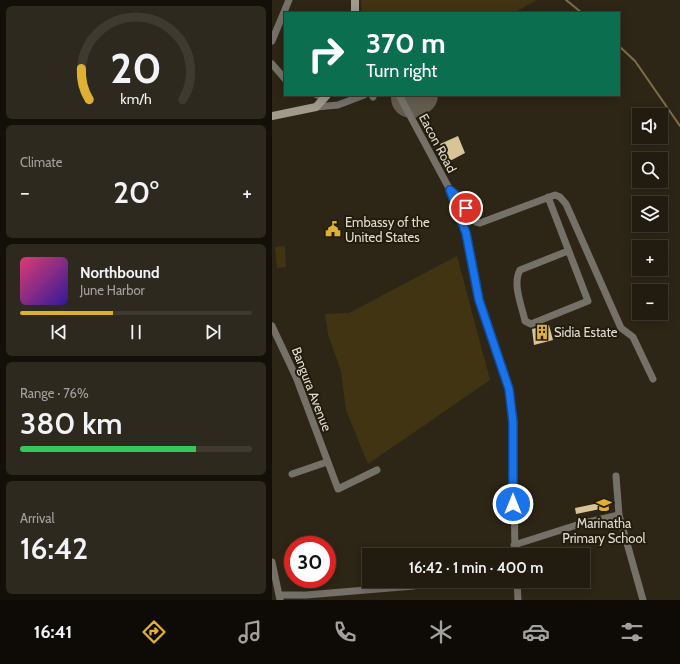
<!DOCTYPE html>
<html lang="en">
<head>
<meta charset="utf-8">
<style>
  :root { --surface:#221c10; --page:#2e291e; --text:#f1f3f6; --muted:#a2a19f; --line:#3f3a30; --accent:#dfb034 }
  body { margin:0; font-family:Cabin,sans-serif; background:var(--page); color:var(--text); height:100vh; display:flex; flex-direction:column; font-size:15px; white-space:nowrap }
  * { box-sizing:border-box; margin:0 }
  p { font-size:13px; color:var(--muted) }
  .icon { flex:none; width:22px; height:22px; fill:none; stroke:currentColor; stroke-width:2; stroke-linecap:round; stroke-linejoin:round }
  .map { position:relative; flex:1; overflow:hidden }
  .details { display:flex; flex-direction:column; gap:6px; padding:6px; background:#130f09; width:272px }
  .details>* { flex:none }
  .top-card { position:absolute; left:12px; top:12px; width:336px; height:84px; border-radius:0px; box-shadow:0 2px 10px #0003,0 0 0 1px var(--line); background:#0b6e4f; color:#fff; overflow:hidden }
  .controls { position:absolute; left:360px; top:108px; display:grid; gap:8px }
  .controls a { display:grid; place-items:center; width:36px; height:36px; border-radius:0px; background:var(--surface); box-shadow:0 2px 10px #0003,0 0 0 1px var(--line); font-size:20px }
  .speed { position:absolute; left:12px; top:536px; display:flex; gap:8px; font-size:20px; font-weight:700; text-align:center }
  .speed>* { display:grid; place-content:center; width:52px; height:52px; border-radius:50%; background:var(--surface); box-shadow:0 2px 10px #0003,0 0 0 1px var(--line); line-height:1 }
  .speed .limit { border:6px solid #d22; background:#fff; color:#111 }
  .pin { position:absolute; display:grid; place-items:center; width:34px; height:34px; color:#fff; margin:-17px; border:2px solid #fff; border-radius:50%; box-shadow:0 1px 4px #0007 }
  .me { position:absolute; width:44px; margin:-22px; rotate:0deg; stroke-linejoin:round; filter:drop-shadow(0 0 3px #0008) }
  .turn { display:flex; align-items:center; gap:14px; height:84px; padding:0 16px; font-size:18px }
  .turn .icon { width:52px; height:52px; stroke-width:2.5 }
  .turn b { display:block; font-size:28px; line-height:34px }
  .big { font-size:30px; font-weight:600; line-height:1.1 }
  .details .tile { flex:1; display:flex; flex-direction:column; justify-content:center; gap:6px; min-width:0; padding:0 14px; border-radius:6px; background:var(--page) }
  .details .dial { align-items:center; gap:0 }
  .dial svg { height:104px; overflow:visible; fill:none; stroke:var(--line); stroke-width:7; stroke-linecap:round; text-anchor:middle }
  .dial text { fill:var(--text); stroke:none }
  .song { display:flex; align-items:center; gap:12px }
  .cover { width:48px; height:48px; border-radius:6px; background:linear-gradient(135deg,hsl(340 70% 55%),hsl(250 70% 35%)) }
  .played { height:4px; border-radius:2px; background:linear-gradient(90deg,var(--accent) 40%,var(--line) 40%) }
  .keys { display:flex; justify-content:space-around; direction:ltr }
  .heat { display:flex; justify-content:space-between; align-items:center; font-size:22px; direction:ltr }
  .charge { height:6px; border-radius:3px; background:linear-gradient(90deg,#34c759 76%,var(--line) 0) }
  .trip { position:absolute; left:90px; top:548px; width:228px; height:40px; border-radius:0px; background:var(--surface); box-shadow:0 2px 10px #0003,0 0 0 1px var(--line); font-weight:600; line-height:40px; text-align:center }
  .menu { display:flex; height:64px; justify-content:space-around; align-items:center; background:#0e0b06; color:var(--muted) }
  .menu .icon { width:28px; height:28px }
  .menu .current { color:var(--accent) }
  .menu b { font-size:18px; color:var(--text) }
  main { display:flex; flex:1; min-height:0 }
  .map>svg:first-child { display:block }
  .green { fill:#413413 }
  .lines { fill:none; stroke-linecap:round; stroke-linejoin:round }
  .stream { stroke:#806f45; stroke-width:2 }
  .runway { stroke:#635c4e; stroke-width:40 }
  .building { fill:#d7c497 }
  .street { stroke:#747169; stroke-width:7 }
  .secondary { stroke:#a19b8e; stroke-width:8 }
  .route-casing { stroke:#114b97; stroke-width:10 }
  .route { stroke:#1a73e8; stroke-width:7 }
  .labels { text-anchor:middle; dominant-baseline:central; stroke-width:4; stroke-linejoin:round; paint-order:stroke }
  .street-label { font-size:13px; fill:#e0dcd2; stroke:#231c0d }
  .poi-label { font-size:13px; fill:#e0dcd2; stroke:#231c0d; text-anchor:start }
</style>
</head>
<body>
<main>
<section class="details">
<div class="tile dial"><svg viewBox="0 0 100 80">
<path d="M14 69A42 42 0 1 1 86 69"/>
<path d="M14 69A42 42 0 0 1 8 45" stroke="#dfb034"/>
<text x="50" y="56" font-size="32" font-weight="700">20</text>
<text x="50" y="72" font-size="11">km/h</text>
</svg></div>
<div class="tile"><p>Climate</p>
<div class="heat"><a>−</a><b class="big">20°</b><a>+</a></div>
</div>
<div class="tile">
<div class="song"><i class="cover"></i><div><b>Northbound</b><p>June Harbor</p></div></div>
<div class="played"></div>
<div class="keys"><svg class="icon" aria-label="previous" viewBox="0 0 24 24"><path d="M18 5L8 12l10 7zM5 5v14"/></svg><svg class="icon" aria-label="pause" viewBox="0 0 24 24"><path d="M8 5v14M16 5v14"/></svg><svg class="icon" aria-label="next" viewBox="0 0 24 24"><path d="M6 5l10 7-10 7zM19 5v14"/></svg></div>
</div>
<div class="tile"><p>Range · 76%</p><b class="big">380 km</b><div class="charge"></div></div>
<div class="tile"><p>Arrival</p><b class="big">16:42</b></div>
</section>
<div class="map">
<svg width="408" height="600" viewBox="0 0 408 600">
  <rect width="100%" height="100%" fill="#2d2616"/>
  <path class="green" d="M89 0H265L241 13H90Z
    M13 246 14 267 5 268 3 247Z
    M185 256 218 380 96 464 74 410 69 371 56 334 53 314 77 313Z"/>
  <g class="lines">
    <path class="stream" d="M294 0 310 13
      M347 46 363 61 408 126"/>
    <path class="runway" d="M139 98 146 95"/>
  </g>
  <path class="building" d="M186 136 193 153 176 162 168 144Z
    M277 325 281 340 262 345 260 329Z
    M337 501 338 507 304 514 303 508Z"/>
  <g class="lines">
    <path class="street" d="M0 41 17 0
      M0 64 13 79
      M45 95 53 98
      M100 95 101 97
      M127 95 178 190 194 233 207 300 237 389 241 422 243 555
      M44 107 66 105 92 95
      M178 190 189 201 204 222 208 223 283 195 288 197 294 204 349 328 361 337 381 379
      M276 197 316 301 259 324 253 321C250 306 240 284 248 270L296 251
      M0 326 24 377 66 489 105 470
      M20 474 55 462
      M344 476 347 515 371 600
      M242 545 308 524 347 515
      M0 562 8 600
      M245 581 246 600
      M7 595H34L142 586 158 581"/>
    <path class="secondary" d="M83 0V13
      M0 116 44 107 55 95"/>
  </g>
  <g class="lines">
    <defs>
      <path id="route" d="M194 208 185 196 178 190 194 233 207 300 237 389 241 422V504"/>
    </defs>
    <use href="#route" class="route-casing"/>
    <use href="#route" class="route"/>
  </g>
  <defs>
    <symbol id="civic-bare" viewBox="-9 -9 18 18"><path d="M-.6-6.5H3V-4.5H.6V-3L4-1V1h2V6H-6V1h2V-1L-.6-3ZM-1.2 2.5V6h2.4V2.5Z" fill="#dfb034" stroke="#231c0d" stroke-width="2.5" paint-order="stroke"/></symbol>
    <symbol id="building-bare" viewBox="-9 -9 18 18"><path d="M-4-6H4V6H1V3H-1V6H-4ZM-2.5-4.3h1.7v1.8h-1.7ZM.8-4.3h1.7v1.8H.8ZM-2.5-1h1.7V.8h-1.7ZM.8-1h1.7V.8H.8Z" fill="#dfb034" stroke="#231c0d" stroke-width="2.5" paint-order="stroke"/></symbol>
    <symbol id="school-bare" viewBox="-9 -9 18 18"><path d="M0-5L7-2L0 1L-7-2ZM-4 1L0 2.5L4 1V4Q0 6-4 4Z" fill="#dfb034" stroke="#231c0d" stroke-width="2.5" paint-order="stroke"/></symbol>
  </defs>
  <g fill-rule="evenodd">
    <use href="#civic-bare" x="50" y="218" width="22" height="22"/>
    <use href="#building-bare" x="259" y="321" width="22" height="22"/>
    <use href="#school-bare" x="321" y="494" width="22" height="22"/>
  </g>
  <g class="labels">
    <g class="street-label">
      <text transform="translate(166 143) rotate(62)">Eacon Road</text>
      <text transform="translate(40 389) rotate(69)">Bangura Avenue</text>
    </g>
    <g class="poi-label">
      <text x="73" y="222">Embassy of the<tspan x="73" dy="15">United States</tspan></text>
      <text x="282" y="332">Sidia Estate</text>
      <text x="332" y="523" text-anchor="middle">Marinatha<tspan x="332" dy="15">Primary School</tspan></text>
    </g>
  </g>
</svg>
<div class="controls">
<a><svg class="icon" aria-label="sound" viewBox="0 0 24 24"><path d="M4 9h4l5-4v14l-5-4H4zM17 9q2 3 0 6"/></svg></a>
<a><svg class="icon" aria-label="search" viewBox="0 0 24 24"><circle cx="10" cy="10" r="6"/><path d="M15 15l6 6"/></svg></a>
<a><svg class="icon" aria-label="layers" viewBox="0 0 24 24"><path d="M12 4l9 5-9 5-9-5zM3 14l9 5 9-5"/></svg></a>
<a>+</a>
<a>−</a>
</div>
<div class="speed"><div class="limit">30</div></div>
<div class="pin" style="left:194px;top:208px;background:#d93025"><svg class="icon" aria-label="arrive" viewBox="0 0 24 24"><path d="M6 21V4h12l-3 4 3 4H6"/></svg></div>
<svg class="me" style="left:241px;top:504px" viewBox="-20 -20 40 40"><circle r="17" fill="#1a73e8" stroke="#fff" stroke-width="3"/><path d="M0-11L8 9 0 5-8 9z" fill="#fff"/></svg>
<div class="trip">16:42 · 1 min · 400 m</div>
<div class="top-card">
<div class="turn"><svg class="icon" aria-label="right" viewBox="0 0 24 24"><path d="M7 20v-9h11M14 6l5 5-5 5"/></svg><div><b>370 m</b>Turn right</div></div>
</div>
</div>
</main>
<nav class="menu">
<b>16:41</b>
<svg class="icon current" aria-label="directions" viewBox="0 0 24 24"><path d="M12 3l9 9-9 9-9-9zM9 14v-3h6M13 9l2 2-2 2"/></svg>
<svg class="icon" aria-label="music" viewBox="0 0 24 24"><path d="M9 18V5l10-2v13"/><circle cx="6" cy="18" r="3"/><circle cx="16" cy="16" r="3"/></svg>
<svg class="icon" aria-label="phone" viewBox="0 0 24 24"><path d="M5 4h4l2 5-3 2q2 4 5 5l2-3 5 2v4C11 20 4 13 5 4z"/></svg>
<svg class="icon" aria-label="climate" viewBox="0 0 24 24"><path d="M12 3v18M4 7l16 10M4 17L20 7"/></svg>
<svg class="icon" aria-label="car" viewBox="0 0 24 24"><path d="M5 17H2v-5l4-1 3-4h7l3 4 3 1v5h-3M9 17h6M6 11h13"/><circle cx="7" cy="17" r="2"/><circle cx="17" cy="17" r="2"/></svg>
<svg class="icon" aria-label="filters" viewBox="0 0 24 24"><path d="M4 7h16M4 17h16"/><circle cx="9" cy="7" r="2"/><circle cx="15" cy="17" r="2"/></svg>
</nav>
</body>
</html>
